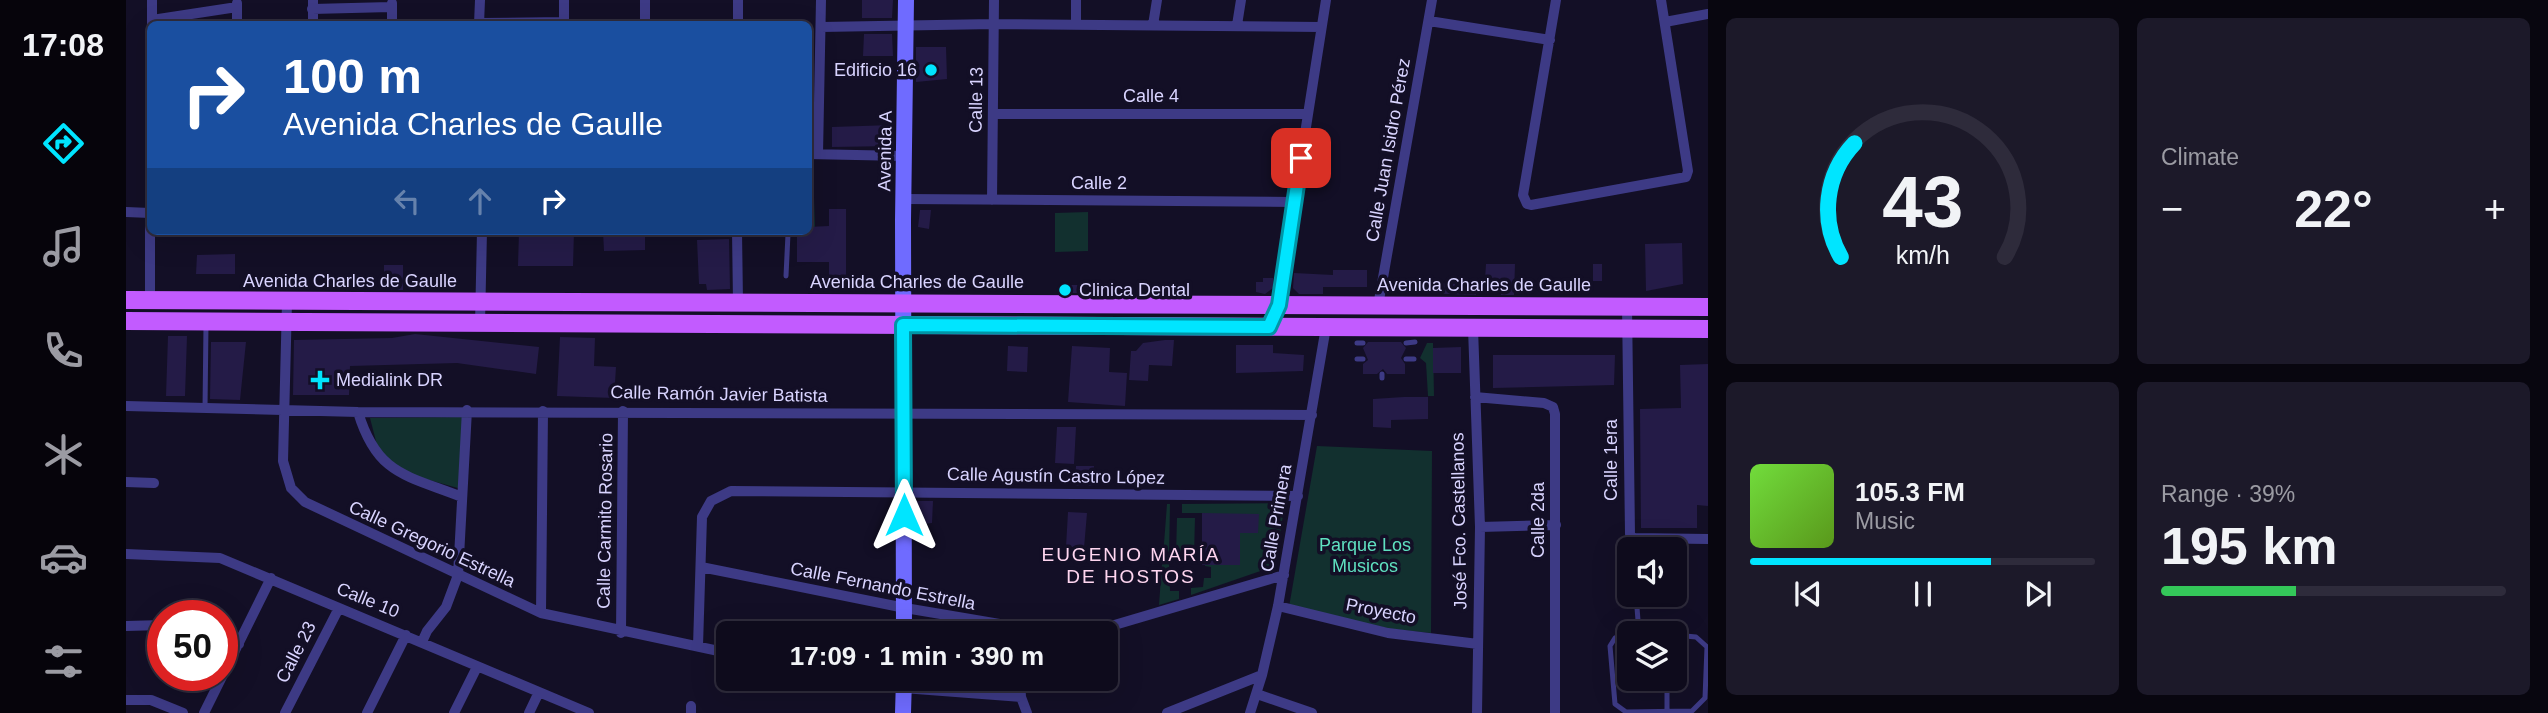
<!DOCTYPE html>
<html lang="en">
<head>
<meta charset="utf-8">
<style>
  :root { --surface:#0e0b1c; --page:#1c1929; --text:#f1f3f6; --muted:#9b9ba3; --line:#2e2b3b; --accent:#00e5ff }
  body { margin:0; font-family:Helvetica,sans-serif; background:var(--page); color:var(--text); height:100vh; display:flex; flex-direction:column; font-size:26px; white-space:nowrap }
  * { box-sizing:border-box; margin:0 }
  p { font-size:23px; color:var(--muted) }
  .icon { flex:none; width:38px; height:38px; fill:none; stroke:currentColor; stroke-width:2; stroke-linecap:round; stroke-linejoin:round }
  .map { position:relative; flex:1; overflow:hidden }
  .side { display:flex; flex-direction:column; gap:18px; padding:18px; background:#08060f; width:840px }
  .side>* { flex:none }
  .banner { position:absolute; left:21px; top:21px; width:665px; height:214px; border-radius:10px; box-shadow:0 7px 28px #0002,0 0 0 2px var(--line); background:#1a4fa0; color:#fff; overflow:hidden }
  .fabs { position:absolute; left:1491px; top:537px; display:grid; gap:14px }
  .fabs a { display:grid; place-items:center; width:70px; height:70px; border-radius:10px; background:var(--surface); box-shadow:0 7px 28px #0002,0 0 0 2px var(--line); font-size:35px }
  .speed { position:absolute; left:21px; top:600px; display:flex; gap:14px; font-size:35px; font-weight:700; text-align:center }
  .speed>* { display:grid; place-content:center; width:91px; height:91px; border-radius:50%; background:var(--surface); box-shadow:0 7px 28px #0002,0 0 0 2px var(--line); line-height:1 }
  .speed .limit { border:10px solid #d22; background:#fff; color:#111 }
  .pin { position:absolute; display:grid; place-items:center; width:60px; height:60px; color:#fff; margin:-30px; border-radius:14px; box-shadow:0 4px 10px #0006 }
  .me { position:absolute; width:77px; margin:-38px; rotate:0deg; stroke-linejoin:round; filter:drop-shadow(0 0 5px #0008) }
  .turn { display:flex; align-items:center; gap:24px; height:147px; padding:0 21px; font-size:32px }
  .turn .icon { width:91px; height:91px; stroke-width:2.5 }
  .turn b { display:block; font-size:49px; line-height:60px }
  .lanes { display:flex; align-items:center; height:66px; padding:0 21px; background:#0003; justify-content:center; gap:35px; direction:ltr }
  .lanes .off { opacity:.35 }
  .big { font-size:52px; font-weight:800; line-height:1.1 }
  .side .tile { flex:1; display:flex; flex-direction:column; justify-content:center; gap:10px; min-width:0; padding:0 24px; border-radius:10px; background:var(--page) }
  .side .dial { align-items:center; gap:0 }
  .dial svg { height:182px; overflow:visible; fill:none; stroke:var(--line); stroke-width:7; stroke-linecap:round; text-anchor:middle }
  .dial text { fill:var(--text); stroke:none }
  .song { display:flex; align-items:center; gap:21px }
  .cover { width:84px; height:84px; border-radius:10px; background:linear-gradient(135deg,hsl(100 70% 55%),hsl(90 70% 35%)) }
  .played { height:7px; border-radius:4px; background:linear-gradient(90deg,var(--accent) 70%,var(--line) 70%) }
  .keys { display:flex; justify-content:space-around; direction:ltr }
  .heat { display:flex; justify-content:space-between; align-items:center; font-size:38px; direction:ltr }
  .charge { height:10px; border-radius:5px; background:linear-gradient(90deg,#34c759 39%,var(--line) 0) }
  .side .tiles { flex:1; display:grid; gap:18px; grid-template-columns:repeat(2,1fr) }
  .trip { position:absolute; left:590px; top:621px; width:402px; height:70px; border-radius:10px; background:var(--surface); box-shadow:0 7px 28px #0002,0 0 0 2px var(--line); font-weight:800; line-height:70px; text-align:center }
  main { display:flex; flex:1; min-height:0 }
  .dock { display:flex; flex-direction:column; width:126px; justify-content:space-around; align-items:center; background:#06040b; color:var(--muted) }
  .dock .icon { width:49px; height:49px }
  .dock .active { color:var(--accent) }
  .dock b { font-size:32px; color:var(--text) }
  .map>svg:first-child { display:block }
  .green { fill:#12302f }
  .building { fill:#241b47 }
  .lines { fill:none; stroke-linecap:round; stroke-linejoin:round }
  .lane { stroke:#3d3a85; stroke-width:5 }
  .street { stroke:#3d3a85; stroke-width:10 }
  .secondary { stroke:#6f6bff; stroke-width:16 }
  .primary { stroke:#c25bff; stroke-width:18 }
  .route-casing { stroke:#0095a6; stroke-width:18 }
  .route { stroke:#00e5ff; stroke-width:12 }
  .poi-dot { fill:#00e5ff; stroke:#130f26; stroke-width:2.5 }
  .labels { text-anchor:middle; dominant-baseline:central; stroke-width:7; stroke-linejoin:round; paint-order:stroke }
  .poi-label { font-size:18px; fill:#d9d4ff; stroke:#130f26; text-anchor:start }
  .street-label { font-size:18px; fill:#d9d4ff; stroke:#130f26 }
  .park-label { font-size:18px; fill:#5fe0c0; stroke:#130f26 }
  .neighbourhood-label { font-size:19px; letter-spacing:2px; fill:#ffd6f0; stroke:#130f26 }
</style>
</head>
<body>
<main>
<nav class="dock">
<b>17:08</b>
<svg class="icon active" aria-label="directions" viewBox="0 0 24 24"><path d="M12 3l9 9-9 9-9-9zM9 14v-3h6M13 9l2 2-2 2"/></svg>
<svg class="icon" aria-label="music" viewBox="0 0 24 24"><path d="M9 18V5l10-2v13"/><circle cx="6" cy="18" r="3"/><circle cx="16" cy="16" r="3"/></svg>
<svg class="icon" aria-label="phone" viewBox="0 0 24 24"><path d="M5 4h4l2 5-3 2q2 4 5 5l2-3 5 2v4C11 20 4 13 5 4z"/></svg>
<svg class="icon" aria-label="climate" viewBox="0 0 24 24"><path d="M12 3v18M4 7l16 10M4 17L20 7"/></svg>
<svg class="icon" aria-label="car" viewBox="0 0 24 24"><path d="M5 17H2v-5l4-1 3-4h7l3 4 3 1v5h-3M9 17h6M6 11h13"/><circle cx="7" cy="17" r="2"/><circle cx="17" cy="17" r="2"/></svg>
<svg class="icon" aria-label="filters" viewBox="0 0 24 24"><path d="M4 7h16M4 17h16"/><circle cx="9" cy="7" r="2"/><circle cx="15" cy="17" r="2"/></svg>
</nav>
<div class="map">
<svg width="1582" height="713" viewBox="0 0 1582 713">
  <rect width="100%" height="100%" fill="#130f26"/>
  <path class="green" d="M682 167H687L689 227H683Z
    M962 212V251L929 252V213Z
    M1301 343H1307L1308 396H1302L1300 363 1294 358Z
    M342 417 339 490 278 473 252 449 244 418Z
    M1191 446 1306 451 1305 633 1266 629 1163 607Z
    M1159 503 1149 566 1065 595V588L1077 587 1078 578H1085V567L1079 566V513H1056V504Z
    M1041 504H1044L1043 557H1037Z
    M1051 518H1069L1068 555H1050Z
    M1043 563 1044 591H1053V599L1033 605 1036 564Z"/>
  <path class="building" d="M736 0H767L766 18H736Z
    M738 34H766L767 56H737Z
    M790 47H820L821 79 790 82Z
    M766 125V146L706 147V127Z
    M703 209H720V281H703V262H671V231H682V227L703 226Z
    M794 210H805L803 229 792 227Z
    M393 231H448L447 266H392Z
    M477 231H519V250L478 251Z
    M603 239 604 289 581 290 580 284H573L571 240Z
    M1556 243 1557 284 1520 291 1519 244Z
    M109 254V274H70L71 255Z
    M1360 264H1389L1388 295H1375V291L1350 290V295L1295 293V283L1337 284V280H1359Z
    M1467 264H1476V281H1467Z
    M258 265H277V290H258Z
    M1207 270H1241V287H1197V294H1173L1167 288 1168 273 1207 275Z
    M1137 278H1147V288L1139 294 1130 292V282H1137Z
    M935 285H953V293H935Z
    M289 334 413 347 410 374 331 363 224 366 223 395H167L168 340 266 338Z
    M42 336H61L59 396H40Z
    M434 337 469 338 468 366 490 367 488 398 431 396Z
    M1039 340H1048L1046 366 1023 365 1022 381 1003 380 1005 351H1010L1017 343Z
    M85 342H120L114 400 84 399Z
    M1242 342H1275L1280 348 1275 358 1279 364V374H1261L1257 369 1251 374H1237V364L1242 360 1237 348Z
    M1110 345H1147V353L1178 355 1177 371 1110 373Z
    M882 346 902 347 901 372 881 371Z
    M946 346 984 348 983 372 1001 373 999 406 942 402Z
    M1335 347V373H1307V348Z
    M1367 355H1489L1488 385 1367 388Z
    M1582 364V506L1571 505V528H1515L1514 409 1555 408 1554 365Z
    M1278 397H1302V419L1265 420V428L1247 427V399Z
    M931 427H950L948 464 929 463Z
    M950 466H968L967 486H949Z
    M788 501H807L806 523 788 525Z
    M942 512 961 513 958 548 940 547Z
    M1076 513 1133 514 1132 533H1114V565H1076Z"/>
  <g class="lines">
    <path class="lane" d="M660 276 662 234
      M1231 343H1237
      M1280 343 1289 342
      M1231 359H1237
      M1280 359H1288
      M1256 374V378
      M79 408 80 325
      M1507 538 1508 550
      M1510 595 1513 633
      M1503 634 1489 638 1484 646 1489 704 1500 712 1566 711 1579 698 1581 647 1570 637 1549 635
      M1541 711V679"/>
    <path class="street" d="M950 0V25
      M1430 0 1397 195 1401 204 1405 205 1560 177 1562 171 1535 0
      M111 3V24
      M266 3V24
      M186 9 265 7
      M26 20 111 7
      M1303 21 1424 40
      M1539 22 1582 14
      M353 23 438 22
      M26 24V0
      M187 24V0
      M353 24 354 0
      M438 24V0
      M519 24V0
      M612 24V0
      M1027 25 1031 0
      M1111 25 1115 0
      M695 27 868 24 1195 27
      M868 114H1182
      M682 154 778 156
      M692 154 695 0
      M778 199 1169 202
      M866 200 868 0
      M0 212 24 213
      M611 231 612 302
      M24 300V96
      M161 302 157 461 165 488 179 502 415 613 602 653
      M1252 306 1306 0
      M1501 306 1504 534 1507 538 1582 539
      M354 324 356 231
      M1143 327 1152 305 1200 0
      M1347 328 1354 527 1351 713
      M1349 397 1418 403 1427 407 1429 414V713
      M0 406 232 412 1186 415
      M232 412C251 475 280 475 336 497
      M0 482 28 483
      M1354 527 1430 525
      M0 554 94 558 463 713
      M575 567 779 608 934 634
      M1152 606 1262 633 1352 644
      M415 613 417 411
      M0 626 37 625
      M495 633 497 411
      M958 634 1158 575
      M96 636 113 644
      M296 642 301 631 320 607 332 575 341 410
      M572 646 576 517 585 501 605 491 1172 496
      M731 679 777 688 895 697
      M894 679 895 697 901 713
      M1131 694 1186 713
      M0 700H25L57 713
      M78 713 145 578
      M159 713 213 608
      M241 713 280 635
      M328 713 351 667
      M403 713 413 692
      M565 713V706
      M1041 713 1136 675
      M1124 713 1136 675 1152 606 1200 327"/>
    <path class="secondary" d="M778 634 777 220 780 0
      M777 713 778 679"/>
    <path class="primary" d="M0 300 1582 307
      M0 321 1582 329"/>
  </g>
  <g class="lines">
    <defs>
      <path id="route" d="M778 515 777 325 1143 327 1153 305 1175 158"/>
    </defs>
    <use href="#route" class="route-casing"/>
    <use href="#route" class="route"/>
  </g>
  <g class="poi-dot">
    <circle cx="805" cy="70" r="7"/>
    <circle cx="939" cy="290" r="7"/>
    <path d="M190.5 369.5h7v7h7v7h-7v7h-7v-7h-7v-7h7z"/>
  </g>
  <g class="labels">
    <g class="poi-label">
      <text x="791" y="70" text-anchor="end">Edificio 16</text>
      <text x="953" y="290">Clinica Dental</text>
      <text x="210" y="380">Medialink DR</text>
    </g>
    <g class="street-label">
      <text x="1025" y="96">Calle 4</text>
      <text transform="translate(850 100) rotate(-89)">Calle 13</text>
      <text transform="translate(1262 150) rotate(-80)">Calle Juan Isidro Pérez</text>
      <text transform="translate(759 151) rotate(-89)">Avenida A</text>
      <text x="973" y="183">Calle 2</text>
      <text x="224" y="281">Avenida Charles de Gaulle</text>
      <text x="791" y="282">Avenida Charles de Gaulle</text>
      <text x="1358" y="285">Avenida Charles de Gaulle</text>
      <text transform="translate(593 394) rotate(1)">Calle Ramón Javier Batista</text>
      <text transform="translate(1485 460) rotate(-90)">Calle 1era</text>
      <text transform="translate(930 476) rotate(1)">Calle Agustín Castro López</text>
      <text transform="translate(1150 518) rotate(-80)">Calle Primera</text>
      <text transform="translate(1412 520) rotate(-90)">Calle 2da</text>
      <text transform="translate(479 521) rotate(-89)">Calle Carmito Rosario</text>
      <text transform="translate(1333 521) rotate(-91)">José Fco. Castellanos</text>
      <text transform="translate(306 544) rotate(25)">Calle Gregorio Estrella</text>
      <text transform="translate(757 586) rotate(11)">Calle Fernando Estrella</text>
      <text transform="translate(242 600) rotate(22)">Calle 10</text>
      <text transform="translate(1255 611) rotate(11)">Proyecto</text>
      <text transform="translate(170 652) rotate(-63)">Calle 23</text>
    </g>
    <g class="park-label">
      <text x="1239" y="545">Parque Los<tspan x="1239" dy="21">Musicos</tspan></text>
    </g>
    <g class="neighbourhood-label">
      <text x="1005" y="554">EUGENIO MARÍA<tspan x="1005" dy="22">DE HOSTOS</tspan></text>
    </g>
  </g>
</svg>
<div class="fabs">
<a><svg class="icon" aria-label="sound" viewBox="0 0 24 24"><path d="M4 9h4l5-4v14l-5-4H4zM17 9q2 3 0 6"/></svg></a>
<a><svg class="icon" aria-label="layers" viewBox="0 0 24 24"><path d="M12 4l9 5-9 5-9-5zM3 14l9 5 9-5"/></svg></a>
</div>
<div class="speed"><div class="limit">50</div></div>
<div class="pin" style="left:1175px;top:158px;background:#d93025"><svg class="icon" aria-label="arrive" viewBox="0 0 24 24"><path d="M6 21V4h12l-3 4 3 4H6"/></svg></div>
<svg class="me" style="left:778px;top:515px" viewBox="-20 -20 40 40"><path d="M0-17L14 15 0 8-14 15z" fill="#00e5ff" stroke="#fff" stroke-width="4"/></svg>
<div class="trip">17:09 · 1 min · 390 m</div>
<div class="banner">
<div class="turn"><svg class="icon" aria-label="right" viewBox="0 0 24 24"><path d="M7 20v-9h11M14 6l5 5-5 5"/></svg><div><b>100 m</b>Avenida Charles de Gaulle</div></div>
<div class="lanes"><svg class="icon off" aria-label="left" viewBox="0 0 24 24"><path d="M17 20v-9H6M10 6l-5 5 5 5"/></svg><svg class="icon off" aria-label="ahead" viewBox="0 0 24 24"><path d="M12 20V5M6 11l6-6 6 6"/></svg><svg class="icon" aria-label="right" viewBox="0 0 24 24"><path d="M7 20v-9h11M14 6l5 5-5 5"/></svg></div>
</div>
</div>
<section class="side">
<div class="tiles">
<div class="tile dial"><svg viewBox="0 0 100 80">
<path d="M14 69A42 42 0 1 1 86 69"/>
<path d="M14 69A42 42 0 0 1 20 19" stroke="#00e5ff"/>
<text x="50" y="56" font-size="32" font-weight="700">43</text>
<text x="50" y="72" font-size="11">km/h</text>
</svg></div>
<div class="tile"><p>Climate</p>
<div class="heat"><a>−</a><b class="big">22°</b><a>+</a></div>
</div>
<div class="tile">
<div class="song"><i class="cover"></i><div><b>105.3 FM</b><p>Music</p></div></div>
<div class="played"></div>
<div class="keys"><svg class="icon" aria-label="previous" viewBox="0 0 24 24"><path d="M18 5L8 12l10 7zM5 5v14"/></svg><svg class="icon" aria-label="pause" viewBox="0 0 24 24"><path d="M8 5v14M16 5v14"/></svg><svg class="icon" aria-label="next" viewBox="0 0 24 24"><path d="M6 5l10 7-10 7zM19 5v14"/></svg></div>
</div>
<div class="tile"><p>Range · 39%</p><b class="big">195 km</b><div class="charge"></div></div>
</div>
</section>
</main>
</body>
</html>
